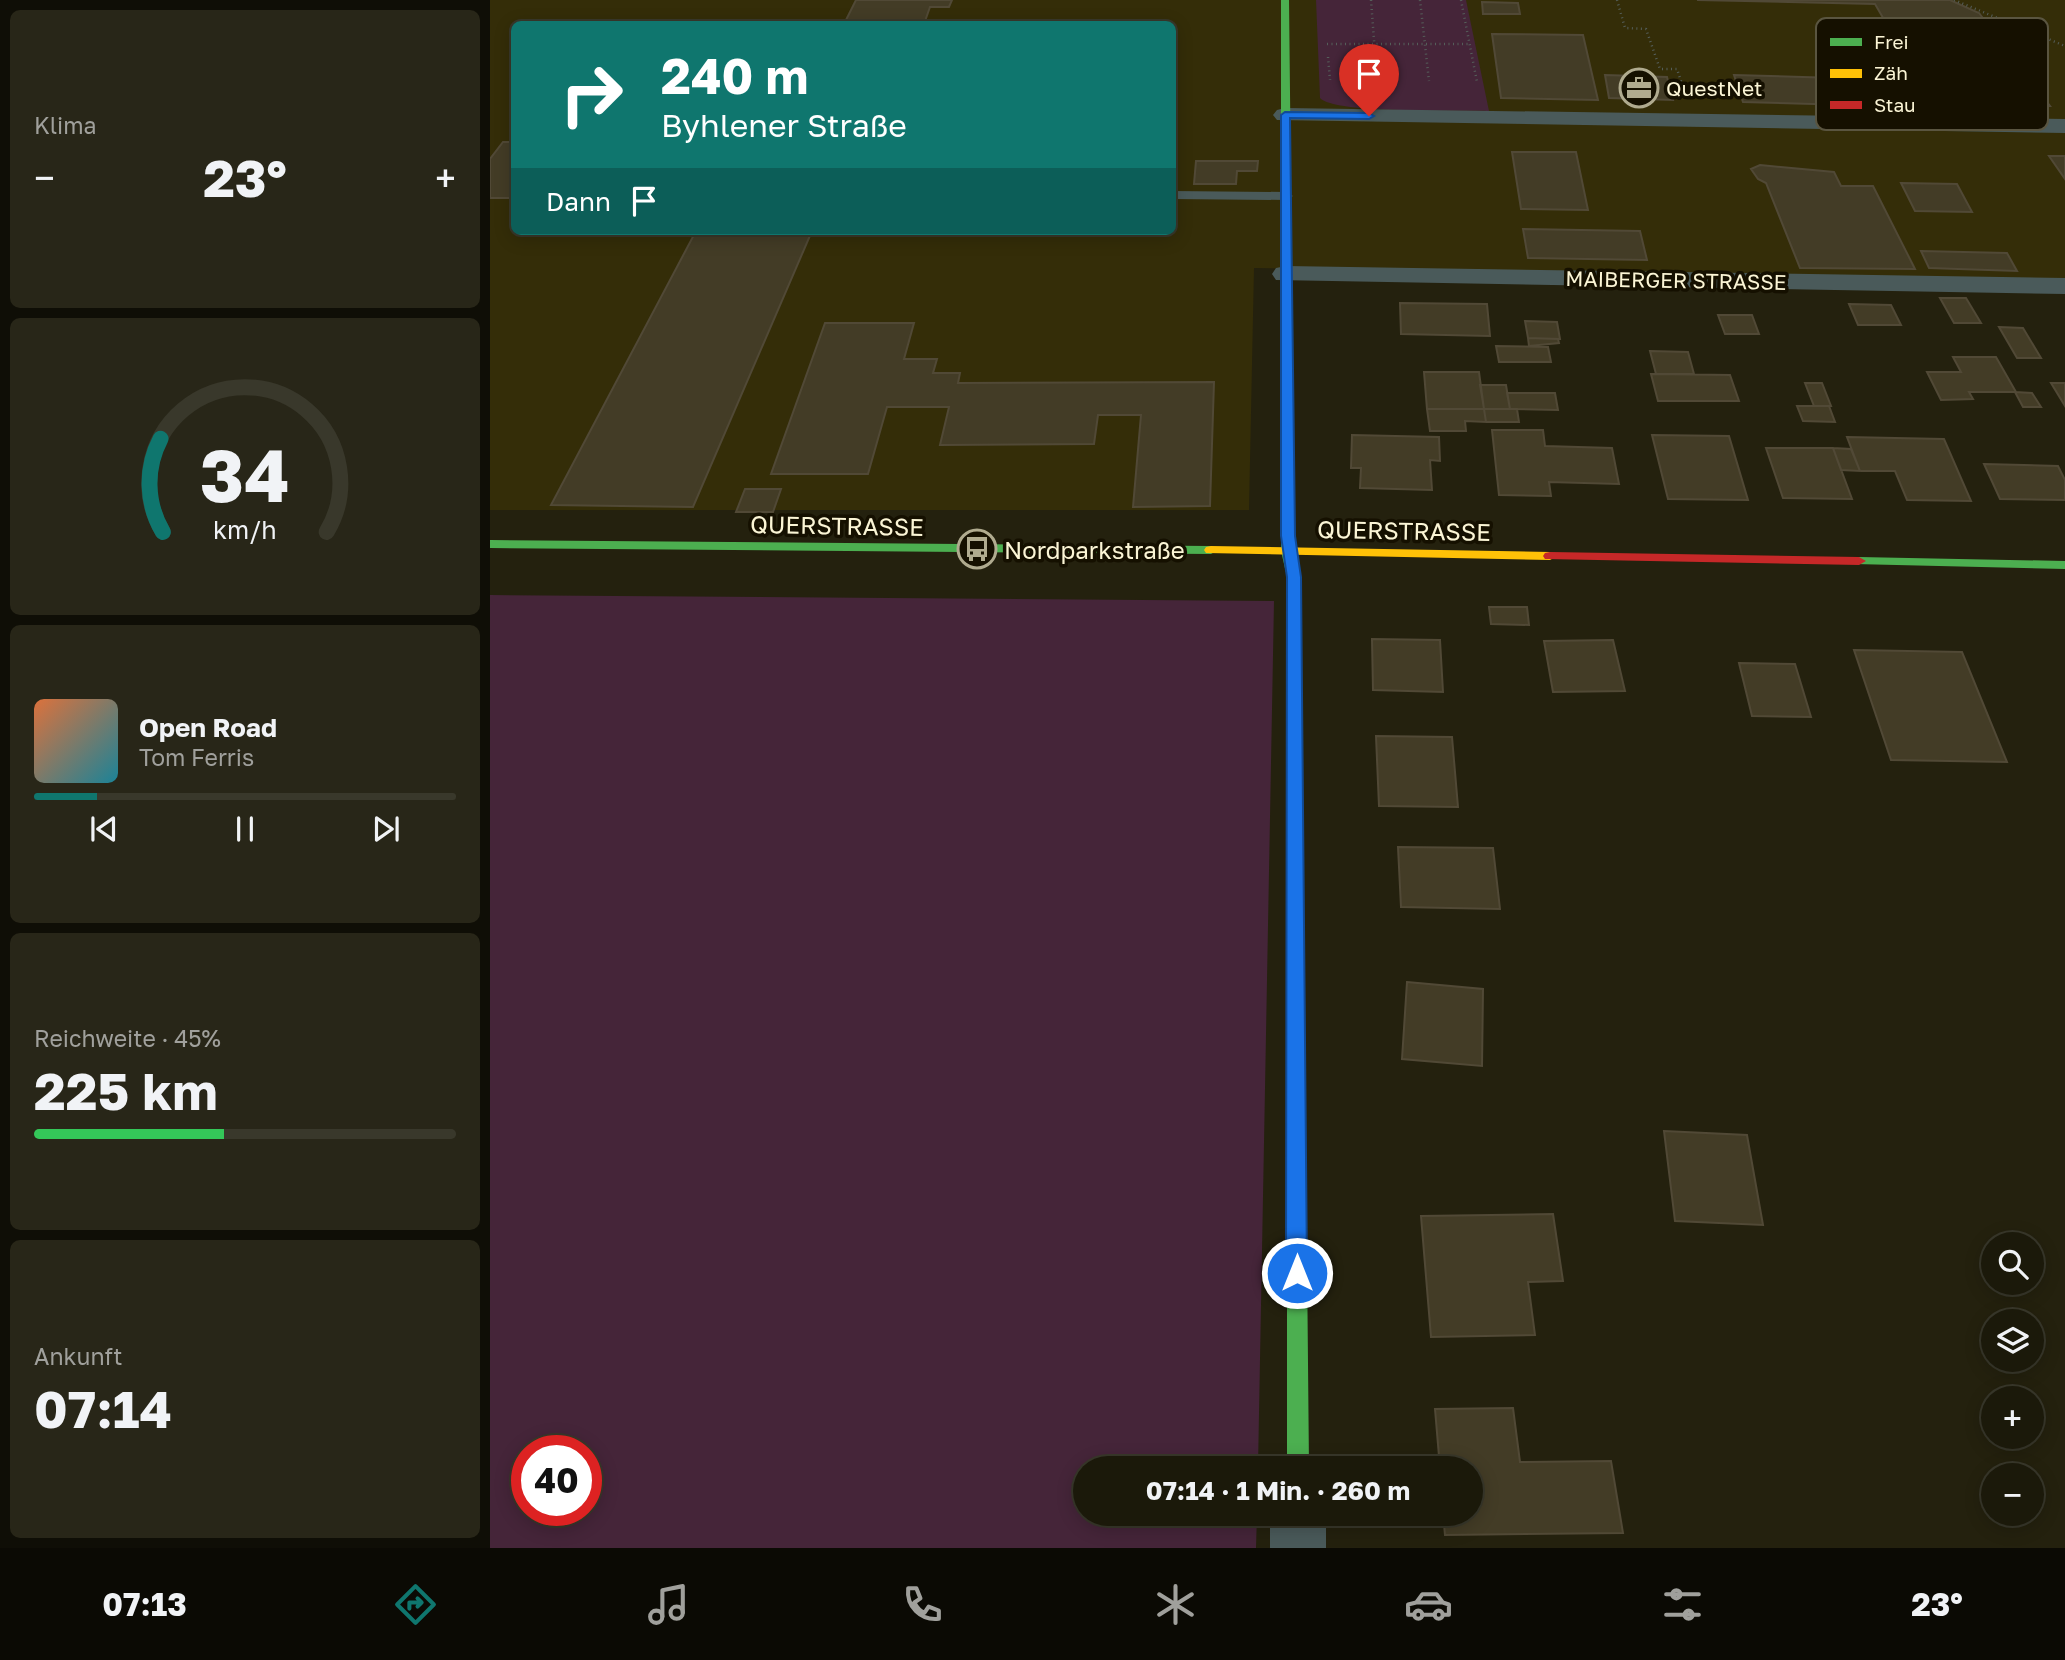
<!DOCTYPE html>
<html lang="de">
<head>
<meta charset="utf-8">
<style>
  :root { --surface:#1b190a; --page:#282618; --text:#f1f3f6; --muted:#a0a09c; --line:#39382b; --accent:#0f766e }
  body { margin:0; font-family:"Golos Text",sans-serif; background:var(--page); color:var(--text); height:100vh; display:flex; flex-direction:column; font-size:26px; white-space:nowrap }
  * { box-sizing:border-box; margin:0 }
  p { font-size:23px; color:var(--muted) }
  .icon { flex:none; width:38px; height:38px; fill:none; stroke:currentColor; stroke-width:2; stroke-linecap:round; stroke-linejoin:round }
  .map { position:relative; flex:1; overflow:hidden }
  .side { display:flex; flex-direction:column; gap:10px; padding:10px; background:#0f0e06; width:490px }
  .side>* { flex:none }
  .guide { position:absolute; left:21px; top:21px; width:665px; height:214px; border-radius:10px; box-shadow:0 4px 18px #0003,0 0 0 2px var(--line); background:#0f766e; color:#fff; overflow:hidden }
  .controls { position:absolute; left:1491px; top:1232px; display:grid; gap:14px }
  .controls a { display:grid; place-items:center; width:63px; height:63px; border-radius:50%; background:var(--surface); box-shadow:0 4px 18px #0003,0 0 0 2px var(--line); font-size:35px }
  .speed { position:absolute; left:21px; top:1435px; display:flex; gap:14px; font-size:35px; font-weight:700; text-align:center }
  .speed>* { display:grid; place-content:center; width:91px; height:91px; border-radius:50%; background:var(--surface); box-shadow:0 4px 18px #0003,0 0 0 2px var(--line); line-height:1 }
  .speed .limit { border:10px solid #d22; background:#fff; color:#111 }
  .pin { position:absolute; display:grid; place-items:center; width:60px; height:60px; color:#fff; margin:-72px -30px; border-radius:50% 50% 50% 0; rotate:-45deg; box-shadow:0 0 7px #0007 }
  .pin .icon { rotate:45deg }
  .me { position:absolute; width:77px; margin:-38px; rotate:0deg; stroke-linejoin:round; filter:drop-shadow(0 0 5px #0008) }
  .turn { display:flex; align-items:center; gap:24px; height:147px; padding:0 35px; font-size:32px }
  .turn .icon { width:91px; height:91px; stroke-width:2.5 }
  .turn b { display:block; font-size:49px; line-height:60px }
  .then { display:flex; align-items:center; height:66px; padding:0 35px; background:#0003; gap:14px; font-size:26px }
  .big { font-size:52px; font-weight:700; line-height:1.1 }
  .side .widget { flex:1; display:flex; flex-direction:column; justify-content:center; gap:10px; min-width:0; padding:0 24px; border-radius:10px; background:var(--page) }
  .side .dial { align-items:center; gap:0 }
  .dial svg { height:182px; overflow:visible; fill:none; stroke:var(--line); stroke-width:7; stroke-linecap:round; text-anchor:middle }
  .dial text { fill:var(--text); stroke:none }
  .song { display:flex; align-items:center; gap:21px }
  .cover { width:84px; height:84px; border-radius:10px; background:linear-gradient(135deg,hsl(20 70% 55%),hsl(190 70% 35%)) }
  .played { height:7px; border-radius:4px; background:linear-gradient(90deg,var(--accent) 15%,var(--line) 15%) }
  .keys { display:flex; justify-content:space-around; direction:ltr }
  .heat { display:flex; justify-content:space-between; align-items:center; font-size:38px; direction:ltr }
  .charge { height:10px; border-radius:5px; background:linear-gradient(90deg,#34c759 45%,var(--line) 0) }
  .trip { position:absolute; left:583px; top:1456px; width:410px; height:70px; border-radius:35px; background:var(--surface); box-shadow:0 4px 18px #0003,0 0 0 2px var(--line); font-weight:700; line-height:70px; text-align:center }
  .dock { display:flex; height:112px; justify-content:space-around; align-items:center; background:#0b0a04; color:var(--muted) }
  .dock .icon { width:49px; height:49px }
  .dock .selected { color:var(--accent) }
  .dock b { font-size:32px; color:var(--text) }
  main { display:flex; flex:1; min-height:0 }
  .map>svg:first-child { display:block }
  .built { fill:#342d08; fill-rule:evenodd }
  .green { fill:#452539; fill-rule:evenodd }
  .building { fill:#433c26; stroke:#514936; stroke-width:2 }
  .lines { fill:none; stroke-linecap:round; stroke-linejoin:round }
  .path { stroke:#555e5a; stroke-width:2.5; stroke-dasharray:1 3.5; stroke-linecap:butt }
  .lane { fill:#4a5a5a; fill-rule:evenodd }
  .street { fill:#4a5a5a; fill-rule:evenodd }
  .fast { fill:#4caf50; fill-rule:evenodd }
  .slow { fill:#ffc107; fill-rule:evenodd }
  .jam { fill:#c62828; fill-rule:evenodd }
  .route { fill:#1a73e8; stroke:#114b97; stroke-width:2 }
  .labels { text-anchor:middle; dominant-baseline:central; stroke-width:7; stroke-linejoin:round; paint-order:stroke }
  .far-poi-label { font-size:21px; fill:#fbf5d5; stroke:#151000; text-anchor:start }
  .far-street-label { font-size:21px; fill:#fbf5d5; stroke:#151000 }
  .street-label { font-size:24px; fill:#fbf5d5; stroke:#151000 }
  .poi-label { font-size:24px; fill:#fbf5d5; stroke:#151000; text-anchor:start }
  .key { fill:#151000; stroke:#5a5540; stroke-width:2 }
  .key-label { font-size:19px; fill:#fbf5d5 }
</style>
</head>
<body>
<main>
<section class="side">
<div class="widget"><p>Klima</p>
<div class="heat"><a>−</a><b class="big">23°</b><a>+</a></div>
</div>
<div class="widget dial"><svg viewBox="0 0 100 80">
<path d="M14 69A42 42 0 1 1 86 69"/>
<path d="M14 69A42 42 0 0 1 13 28" stroke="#0f766e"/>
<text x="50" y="56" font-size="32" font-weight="700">34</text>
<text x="50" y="72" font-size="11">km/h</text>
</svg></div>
<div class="widget">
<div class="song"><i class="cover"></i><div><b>Open Road</b><p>Tom Ferris</p></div></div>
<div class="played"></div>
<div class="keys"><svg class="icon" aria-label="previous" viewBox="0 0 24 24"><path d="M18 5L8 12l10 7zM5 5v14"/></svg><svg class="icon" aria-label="pause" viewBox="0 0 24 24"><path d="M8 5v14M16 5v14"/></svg><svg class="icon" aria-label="next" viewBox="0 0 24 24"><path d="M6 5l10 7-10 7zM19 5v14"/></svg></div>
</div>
<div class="widget"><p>Reichweite · 45%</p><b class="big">225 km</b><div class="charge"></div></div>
<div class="widget"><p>Ankunft</p><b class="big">07:14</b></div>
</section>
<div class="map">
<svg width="1575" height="1548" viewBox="0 0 1575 1548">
  <rect width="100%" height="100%" fill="#24210e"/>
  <path class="built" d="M0 0H1575V281L764 268 759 510H0ZM24 24H682V231H24Z"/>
  <path class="green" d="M826 0H976L999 111C971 110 844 114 830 98Z
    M0 595 784 601 768 1468H595V1514H767L766 1548H0ZM37 1451H96V1510H37Z"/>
  <path class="building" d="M366 0H462L459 7H440L434 24H354Z
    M1207 0H1460L1489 13 1560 106 1443 104 1385 4Z
    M992 2 1028 3 1030 14H993Z
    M1002 34 1093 35 1108 100 1011 98Z
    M1115 75 1177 77 1183 100 1119 98Z
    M1244 75 1346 78 1358 105 1253 102Z
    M13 142H24V198H0V159Z
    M1022 152H1086L1098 210 1031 209Z
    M1559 156H1575V179Z
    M706 161H768L767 171H747L746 184H704Z
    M1270 165 1344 172 1351 186H1383L1425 269 1310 268 1276 183 1268 179 1261 169Z
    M1411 183 1467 184 1482 212 1425 211Z
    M1033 229 1150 231 1157 260 1038 258Z
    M206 231H322L203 507 61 505Z
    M1431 251 1517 253 1527 271 1439 268Z
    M1450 298H1476L1491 323H1464Z
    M910 303 997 304 1000 336 911 334Z
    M1359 304 1401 305 1411 325H1368Z
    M1228 315H1262L1269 334H1235Z
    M1035 321 1067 322 1070 339 1038 338Z
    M335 323H424L414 359H447L443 373H470L468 383 724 382 720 506 643 507 651 415H608L604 444 450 445 459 407H397L378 474H281Z
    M1509 327 1533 328 1551 358H1527Z
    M1038 338 1068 339 1069 343 1039 346Z
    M1006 346 1058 347 1061 362H1009Z
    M1160 351 1198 352 1204 374H1166Z
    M1463 357H1506L1526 392H1479L1483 399 1451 400 1437 372H1471Z
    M934 372H989L994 409H937Z
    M1161 374 1240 375 1249 401H1168Z
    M1315 383H1332L1341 406H1324Z
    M1561 383H1575V406Z
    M990 385H1016L1020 409H994Z
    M1525 392 1542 393 1551 407H1533Z
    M1017 393H1065L1068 410 1020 409Z
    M1307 406H1339L1345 422 1313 421Z
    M937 409H994L996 422 975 421 976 431H940Z
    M994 409H1027L1029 422H996Z
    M1002 430H1053L1055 446 1122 448 1129 484 1059 482 1061 496 1009 495Z
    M862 435 949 437 950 461 940 460 942 490 870 488 871 468H861Z
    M1162 435 1239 436 1258 500 1178 499Z
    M1357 437 1454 439 1481 501 1417 500 1405 471H1370Z
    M1276 448H1343L1362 499 1293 498Z
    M1343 448 1361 449 1370 471 1351 470Z
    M1494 464 1568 466 1575 480V500L1510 499Z
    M255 489H291L283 512H246Z
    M999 607H1037L1039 625 1001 624Z
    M882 639 950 640 953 692 883 690Z
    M1123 640 1135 691 1063 692 1054 641Z
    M1364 650 1472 652 1517 762 1401 760Z
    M1249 663 1305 664 1321 717 1262 716Z
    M886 736 962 737 968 807 889 806Z
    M908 847 1003 848 1010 909 911 907Z
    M917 982 993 989 992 1066 912 1059Z
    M1174 1131 1257 1135 1273 1225 1185 1221Z
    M1063 1214 1073 1281 1038 1282 1045 1335 941 1337 931 1216Z
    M1023 1408 1030 1462 1121 1461 1133 1533 955 1535 953 1514H980V1468H950L945 1409Z"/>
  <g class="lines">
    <path class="path" d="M881 0 887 80
      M930 0 939 81
      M971 0 987 82
      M1127 0 1135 28 1156 29 1170 69H1187L1193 87
      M1464 0 1575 46
      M837 44H980
      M838 57 840 80"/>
    <path class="lane" d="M682 191 796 192 803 196 796 200 682 199Z"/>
    <path class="street" d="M795 108 1575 119V133L787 120 783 115 787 110Z
      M796 266 1575 278V294L786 280 782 274 786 268Z
      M780 1514H836V1548H780Z"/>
    <path class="fast" d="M791 0H799L805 551 811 577 813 820 811 824H799L797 820V577L791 551Z
      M0 540 721 546 728 550 721 554 0 548Z
      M1369 557 1575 561V569L1364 564 1362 561 1364 558Z
      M806 1041 812 1043 815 1049 819 1468H797V1049L800 1043Z"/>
    <path class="slow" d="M721 546 1060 552 1067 556 1060 560 716 553 714 550 716 547Z
      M805 814 811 816 813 820 815 1049 812 1055 806 1057 800 1055 797 1049V820L799 816Z"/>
    <path class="jam" d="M1060 552 1369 557 1376 561 1369 565 1055 559 1053 556 1055 553Z"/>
  </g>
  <path class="route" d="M795 112 879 113 884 116 879 119 800 118 805 536 811 577 817 1273 814 1280 807 1283 799 1280 796 1273 797 577 791 536V115Z"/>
  <defs>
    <symbol id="office-ring" viewBox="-11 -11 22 22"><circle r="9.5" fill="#151000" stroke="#b0ab8f" stroke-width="1.5"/><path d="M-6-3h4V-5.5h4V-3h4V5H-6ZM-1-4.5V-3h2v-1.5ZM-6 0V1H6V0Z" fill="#b0ab8f"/></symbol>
    <symbol id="bus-ring" viewBox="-11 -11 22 22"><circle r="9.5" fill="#151000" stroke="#b0ab8f" stroke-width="1.5"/><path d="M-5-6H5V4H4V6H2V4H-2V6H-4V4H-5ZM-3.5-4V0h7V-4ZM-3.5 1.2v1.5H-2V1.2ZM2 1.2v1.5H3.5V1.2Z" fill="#b0ab8f"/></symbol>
  </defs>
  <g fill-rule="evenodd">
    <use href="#office-ring" x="1127" y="66" width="44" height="44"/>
    <use href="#bus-ring" x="465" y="527" width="44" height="44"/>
  </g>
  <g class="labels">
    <g class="far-poi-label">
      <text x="1176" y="88">QuestNet</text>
    </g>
    <g class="far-street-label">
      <text transform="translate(1186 280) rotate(1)">MAIBERGER STRASSE</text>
    </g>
    <g class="street-label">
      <text transform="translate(347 525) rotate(1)">QUERSTRASSE</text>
      <text transform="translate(914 530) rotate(1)">QUERSTRASSE</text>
    </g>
    <g class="poi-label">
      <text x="514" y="549">Nordparkstraße</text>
    </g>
  </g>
  <rect x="1326" y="18" width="232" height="112" rx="10" class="key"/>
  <rect x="1340" y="38" width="32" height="8" fill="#4caf50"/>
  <rect x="1340" y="69" width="32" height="9" fill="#ffc107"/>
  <rect x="1340" y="101" width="32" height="8" fill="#c62828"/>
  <g class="key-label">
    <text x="1384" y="49">Frei</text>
    <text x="1384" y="80">Zäh</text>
    <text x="1384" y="112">Stau</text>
  </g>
</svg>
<div class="controls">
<a><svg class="icon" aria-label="search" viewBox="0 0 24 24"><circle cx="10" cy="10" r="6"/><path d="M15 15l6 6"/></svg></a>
<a><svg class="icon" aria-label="layers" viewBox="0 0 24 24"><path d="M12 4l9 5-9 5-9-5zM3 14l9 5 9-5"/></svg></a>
<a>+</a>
<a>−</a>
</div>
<div class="speed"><div class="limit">40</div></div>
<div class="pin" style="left:879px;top:116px;background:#d93025"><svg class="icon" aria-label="arrive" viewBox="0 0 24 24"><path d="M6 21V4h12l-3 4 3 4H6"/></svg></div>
<svg class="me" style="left:807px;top:1273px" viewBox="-20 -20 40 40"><circle r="17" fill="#1a73e8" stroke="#fff" stroke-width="3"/><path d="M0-11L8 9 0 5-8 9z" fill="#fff"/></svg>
<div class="trip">07:14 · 1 Min. · 260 m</div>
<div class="guide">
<div class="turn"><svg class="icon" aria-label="right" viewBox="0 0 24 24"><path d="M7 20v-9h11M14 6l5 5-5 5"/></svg><div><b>240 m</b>Byhlener Straße</div></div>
<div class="then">Dann<svg class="icon" aria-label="arrive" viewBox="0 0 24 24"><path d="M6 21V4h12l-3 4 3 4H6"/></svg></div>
</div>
</div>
</main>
<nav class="dock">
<b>07:13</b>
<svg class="icon selected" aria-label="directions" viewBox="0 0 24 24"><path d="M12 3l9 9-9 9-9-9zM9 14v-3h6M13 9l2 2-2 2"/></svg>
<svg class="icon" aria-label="music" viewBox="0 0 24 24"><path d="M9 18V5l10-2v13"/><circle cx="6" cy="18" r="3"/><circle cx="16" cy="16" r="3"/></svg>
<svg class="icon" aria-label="phone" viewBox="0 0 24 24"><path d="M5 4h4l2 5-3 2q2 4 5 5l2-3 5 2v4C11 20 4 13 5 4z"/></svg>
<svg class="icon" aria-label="climate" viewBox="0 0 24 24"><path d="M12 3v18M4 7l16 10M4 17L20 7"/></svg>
<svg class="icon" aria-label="car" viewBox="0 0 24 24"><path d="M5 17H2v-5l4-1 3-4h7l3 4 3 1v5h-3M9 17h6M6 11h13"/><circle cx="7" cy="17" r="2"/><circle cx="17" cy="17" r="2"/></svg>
<svg class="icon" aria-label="filters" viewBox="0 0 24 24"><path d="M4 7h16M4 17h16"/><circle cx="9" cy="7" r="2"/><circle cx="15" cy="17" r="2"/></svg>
<b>23°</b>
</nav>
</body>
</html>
